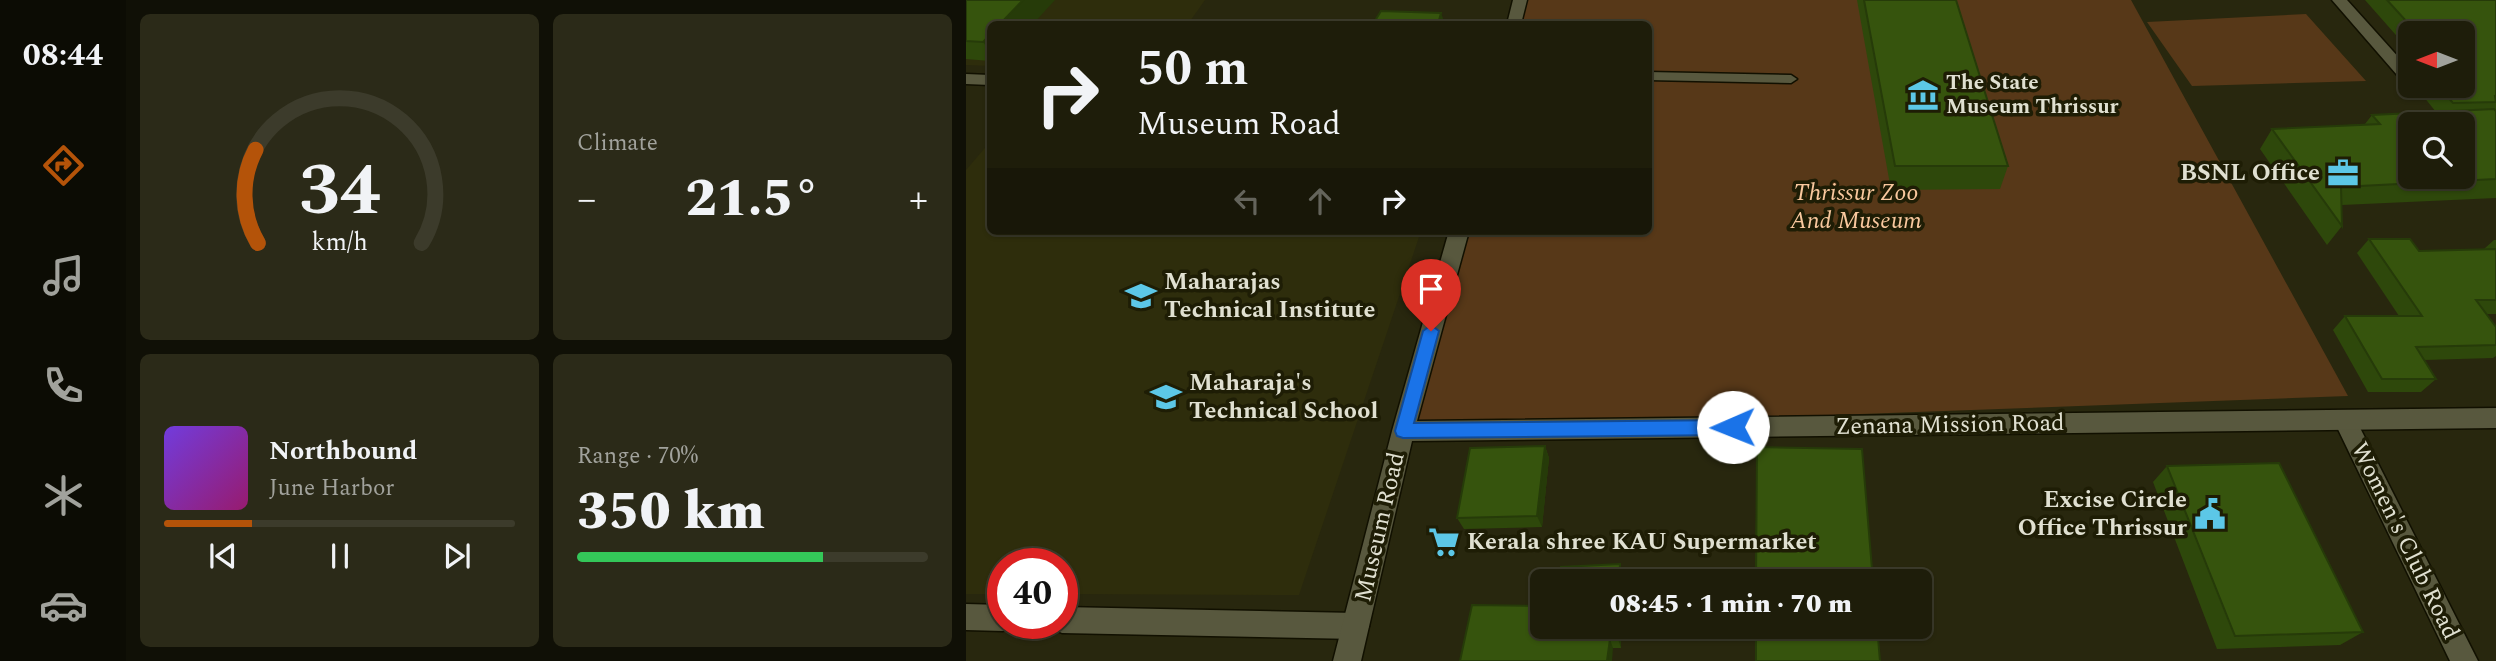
<!DOCTYPE html>
<html lang="en">
<head>
<meta charset="utf-8">
<style>
  :root { --surface:#1e1d0a; --page:#2b2a18; --text:#f1f3f6; --muted:#a1a29c; --line:#3c3b2b; --accent:#b45309 }
  body { margin:0; font-family:Spectral,serif; background:var(--page); color:var(--text); height:100vh; display:flex; flex-direction:column; font-size:26px; white-space:nowrap }
  * { box-sizing:border-box; margin:0 }
  p { font-size:23px; color:var(--muted) }
  .icon { flex:none; width:38px; height:38px; fill:none; stroke:currentColor; stroke-width:2; stroke-linecap:round; stroke-linejoin:round }
  .map { position:relative; flex:1; overflow:hidden }
  .drawer { display:flex; flex-direction:column; gap:14px; padding:14px; background:#101006; width:840px }
  .drawer>* { flex:none }
  .top-card { position:absolute; left:21px; top:21px; width:665px; height:214px; border-radius:10px; box-shadow:0 2px 5px #0004,0 0 0 2px var(--line); background:#1e1d0a; color:var(--text); overflow:hidden }
  .needle { width:46px; rotate:270deg }
  .fabs { position:absolute; left:1432px; top:21px; display:grid; gap:14px }
  .fabs a { display:grid; place-items:center; width:77px; height:77px; border-radius:10px; background:var(--surface); box-shadow:0 2px 5px #0004,0 0 0 2px var(--line); font-size:35px }
  .speed { position:absolute; left:21px; top:548px; display:flex; gap:14px; font-size:35px; font-weight:700; text-align:center }
  .speed>* { display:grid; place-content:center; width:91px; height:91px; border-radius:50%; background:var(--surface); box-shadow:0 2px 5px #0004,0 0 0 2px var(--line); line-height:1 }
  .speed .limit { border:10px solid #d22; background:#fff; color:#111 }
  .pin { position:absolute; display:grid; place-items:center; width:60px; height:60px; color:#fff; margin:-72px -30px; border-radius:50% 50% 50% 0; rotate:-45deg; box-shadow:0 0 7px #0007 }
  .pin .icon { rotate:45deg }
  .me { position:absolute; width:77px; margin:-38px; rotate:269deg; stroke-linejoin:round; filter:drop-shadow(0 0 5px #0008) }
  .turn { display:flex; align-items:center; gap:24px; height:147px; padding:0 35px; font-size:32px }
  .turn .icon { width:91px; height:91px; stroke-width:2.5 }
  .turn b { display:block; font-size:49px; line-height:60px }
  .lanes { display:flex; align-items:center; height:66px; padding:0 35px; background:#0003; justify-content:center; gap:35px; direction:ltr }
  .lanes .off { opacity:.35 }
  .big { font-size:52px; font-weight:800; line-height:1.1 }
  .drawer .tile { flex:1; display:flex; flex-direction:column; justify-content:center; gap:10px; min-width:0; padding:0 24px; border-radius:10px; background:var(--page) }
  .drawer .dial { align-items:center; gap:0 }
  .dial svg { height:182px; overflow:visible; fill:none; stroke:var(--line); stroke-width:7; stroke-linecap:round; text-anchor:middle }
  .dial text { fill:var(--text); stroke:none }
  .song { display:flex; align-items:center; gap:21px }
  .cover { width:84px; height:84px; border-radius:10px; background:linear-gradient(135deg,hsl(260 70% 55%),hsl(320 70% 35%)) }
  .played { height:7px; border-radius:4px; background:linear-gradient(90deg,var(--accent) 25%,var(--line) 25%) }
  .keys { display:flex; justify-content:space-around; direction:ltr }
  .heat { display:flex; justify-content:space-between; align-items:center; font-size:38px; direction:ltr }
  .charge { height:10px; border-radius:5px; background:linear-gradient(90deg,#34c759 70%,var(--line) 0) }
  .drawer .tiles { flex:1; display:grid; gap:14px; grid-template-columns:repeat(2,1fr) }
  .trip { position:absolute; left:564px; top:569px; width:402px; height:70px; border-radius:10px; background:var(--surface); box-shadow:0 2px 5px #0004,0 0 0 2px var(--line); font-weight:800; line-height:70px; text-align:center }
  main { display:flex; flex:1; min-height:0 }
  .dock { display:flex; flex-direction:column; width:126px; justify-content:space-around; align-items:center; background:#0c0c04; color:var(--muted) }
  .dock .icon { width:49px; height:49px }
  .dock .current { color:var(--accent) }
  .dock b { font-size:32px; color:var(--text) }
  .map>svg:first-child { display:block }
  .built { fill:#2e2d0c }
  .green { fill:#573818 }
  .lines { fill:none; stroke-linecap:round; stroke-linejoin:round }
  .lane-casing { stroke:#111000; stroke-width:3 }
  .street-casing { stroke:#111000; stroke-width:3 }
  .secondary-casing { stroke:#111000; stroke-width:3 }
  .lane { fill:#58583e; fill-rule:evenodd }
  .street { fill:#58583e; fill-rule:evenodd }
  .secondary { fill:#58583e; fill-rule:evenodd }
  .wall { fill:#2e480b }
  .shaded-wall { fill:#263b09 }
  .building { fill:#36540d; stroke:#263b09; stroke-width:2; fill-rule:evenodd }
  .route { fill:#1a73e8; stroke:#114b97; stroke-width:2 }
  .labels { text-anchor:middle; dominant-baseline:central; stroke-width:7; stroke-linejoin:round; paint-order:stroke }
  .far-poi-label { font-size:21px; font-weight:bold; fill:#e0e0d1; stroke:#1e1d05; text-anchor:start }
  .poi-label { font-size:24px; font-weight:bold; fill:#e0e0d1; stroke:#1e1d05; text-anchor:start }
  .park-label { font-size:24px; font-style:italic; fill:#f9c89e; stroke:#1e1d05 }
  .street-label { font-size:24px; fill:#e0e0d1; stroke:#1e1d05 }
</style>
</head>
<body>
<main>
<nav class="dock">
<b>08:44</b>
<svg class="icon current" aria-label="directions" viewBox="0 0 24 24"><path d="M12 3l9 9-9 9-9-9zM9 14v-3h6M13 9l2 2-2 2"/></svg>
<svg class="icon" aria-label="music" viewBox="0 0 24 24"><path d="M9 18V5l10-2v13"/><circle cx="6" cy="18" r="3"/><circle cx="16" cy="16" r="3"/></svg>
<svg class="icon" aria-label="phone" viewBox="0 0 24 24"><path d="M5 4h4l2 5-3 2q2 4 5 5l2-3 5 2v4C11 20 4 13 5 4z"/></svg>
<svg class="icon" aria-label="climate" viewBox="0 0 24 24"><path d="M12 3v18M4 7l16 10M4 17L20 7"/></svg>
<svg class="icon" aria-label="car" viewBox="0 0 24 24"><path d="M5 17H2v-5l4-1 3-4h7l3 4 3 1v5h-3M9 17h6M6 11h13"/><circle cx="7" cy="17" r="2"/><circle cx="17" cy="17" r="2"/></svg>
</nav>
<section class="drawer">
<div class="tiles">
<div class="tile dial"><svg viewBox="0 0 100 80">
<path d="M14 69A42 42 0 1 1 86 69"/>
<path d="M14 69A42 42 0 0 1 13 28" stroke="#b45309"/>
<text x="50" y="56" font-size="32" font-weight="700">34</text>
<text x="50" y="72" font-size="11">km/h</text>
</svg></div>
<div class="tile"><p>Climate</p>
<div class="heat"><a>−</a><b class="big">21.5°</b><a>+</a></div>
</div>
<div class="tile">
<div class="song"><i class="cover"></i><div><b>Northbound</b><p>June Harbor</p></div></div>
<div class="played"></div>
<div class="keys"><svg class="icon" aria-label="previous" viewBox="0 0 24 24"><path d="M18 5L8 12l10 7zM5 5v14"/></svg><svg class="icon" aria-label="pause" viewBox="0 0 24 24"><path d="M8 5v14M16 5v14"/></svg><svg class="icon" aria-label="next" viewBox="0 0 24 24"><path d="M6 5l10 7-10 7zM19 5v14"/></svg></div>
</div>
<div class="tile"><p>Range · 70%</p><b class="big">350 km</b><div class="charge"></div></div>
</div>
</section>
<div class="map">
<svg width="1530" height="661" viewBox="0 0 1530 661">
  <rect width="100%" height="100%" fill="#28270e"/>
  <path class="built" d="M0 0H239L222 24H24V66L0 65Z
    M24 142V231H455L333 595 96 594V564H37V594H0V170Z"/>
  <path class="green" d="M554 0H1165L1382 396 437 431 492 231H682V24H548Z
    M1340 14 1400 81 1226 86 1181 22Z"/>
  <g class="lines">
    <defs>
      <path id="lane" d="M682 72 825 75 831 79 825 83 682 80Z"/>
      <path id="street" d="M1366 0H1381L1444 70V85L1438 83Z
        M0 74 24 75V85L0 84Z
        M1379 411 1387 414 1512 661H1484L1368 421 1371 414Z
        M0 604 37 605V623H48L46 627 37 631 0 630Z
        M96 607 390 613 399 617 403 626 399 635 390 639 96 633 87 629 84 623H96Z"/>
      <path id="secondary" d="M547 0H561L555 24H541Z
        M483 231H503L451 421 1530 408V428L446 441 395 661H367L426 431Z"/>
    </defs>
    <use href="#lane" class="lane-casing"/>
    <use href="#street" class="street-casing"/>
    <use href="#secondary" class="secondary-casing"/>
    <use href="#lane" class="lane"/>
    <use href="#street" class="street"/>
    <use href="#secondary" class="secondary"/>
  </g>
  <path class="wall" d="M0 0 24 24V61L0 59Z
    M891 0H990L1042 166 1034 189 925 190Z
    M1399 0H1530V198L1376 205V226L1361 245 1294 149 1306 129 1399 124 1406 115 1470 112 1449 86H1496V33H1444V51Z
    M1444 55V64L1440 60Z
    M1403 239 1453 251 1518 249 1528 240H1530V314H1520L1530 327V356L1527 358 1458 360 1470 379 1455 392H1402L1367 330 1379 316H1433L1391 253Z
    M579 446 583 458 576 527 498 529 491 518Z
    M791 447 907 581H789Z
    M1201 466 1397 632 1374 645 1251 649 1187 482Z
    M576 626H655V648H647Z"/>
  <path class="shaded-wall" d="M57 0H89L67 24H34Z
    M475 13 479 24H472Z
    M24 35V52L17 42Z
    M579 446 583 458 576 527 571 516Z
    M654 564 657 575V581H653Z
    M652 626H655V648L652 639Z
    M644 639 647 648 646 661H641Z"/>
  <path class="building" d="M0 0H57L34 24H24V35L17 42 0 41Z
    M898 0H990L1042 166H929Z
    M1421 0H1530V96H1529L1530 102 1487 103 1472 86H1496V33H1451Z
    M415 11 475 13 472 24H407Z
    M1528 109 1530 111V179L1375 187 1376 226 1306 129 1414 124 1406 115ZM1444 124H1496V177H1444Z
    M1403 239H1444L1453 251 1530 249V300H1510L1530 327V345L1450 347 1470 379H1416L1379 316H1456Z
    M579 446 571 516 491 518 504 448Z
    M791 447 896 449 907 581H790Z
    M1313 463 1397 632 1269 636 1201 466Z
    M654 564 653 581H594L595 567Z
    M506 605 576 606V626H652V639H644L641 661H494Z
    M790 626H911L914 661H790Z"/>
  <path class="route" d="M465 325 473 331 448 423 767 420 773 422 776 427 773 432 767 435 437 438 431 436 429 431 457 331Z"/>
  <defs>
    <symbol id="museum-bare" viewBox="-9 -9 18 18"><path d="M0-6L6-3V-2H-6V-3ZM-5-1h2V3h-2ZM-1-1h2V3h-2ZM3-1h2V3H3ZM-6 4H6V6H-6Z" fill="#5cc7e7" stroke="#1e1d05" stroke-width="2.5" paint-order="stroke"/></symbol>
    <symbol id="office-bare" viewBox="-9 -9 18 18"><path d="M-6-3h4V-5.5h4V-3h4V5H-6ZM-1-4.5V-3h2v-1.5ZM-6 0V1H6V0Z" fill="#5cc7e7" stroke="#1e1d05" stroke-width="2.5" paint-order="stroke"/></symbol>
    <symbol id="school-bare" viewBox="-9 -9 18 18"><path d="M0-5L7-2L0 1L-7-2ZM-4 1L0 2.5L4 1V4Q0 6-4 4Z" fill="#5cc7e7" stroke="#1e1d05" stroke-width="2.5" paint-order="stroke"/></symbol>
    <symbol id="university-bare" viewBox="-9 -9 18 18"><path d="M0-5L7-2L0 1L-7-2ZM-4 1L0 2.5L4 1V4Q0 6-4 4Z" fill="#5cc7e7" stroke="#1e1d05" stroke-width="2.5" paint-order="stroke"/></symbol>
    <symbol id="civic-bare" viewBox="-9 -9 18 18"><path d="M-.6-6.5H3V-4.5H.6V-3L4-1V1h2V6H-6V1h2V-1L-.6-3ZM-1.2 2.5V6h2.4V2.5Z" fill="#5cc7e7" stroke="#1e1d05" stroke-width="2.5" paint-order="stroke"/></symbol>
    <symbol id="supermarket-bare" viewBox="-9 -9 18 18"><path d="M-6-5.5h2.5l.6 2H6L4.5 2H-2.5L-4.4-4H-6ZM-1.5 3.2a1.3 1.3 0 1 0 .1 0ZM3 3.2a1.3 1.3 0 1 0 .1 0Z" fill="#5cc7e7" stroke="#1e1d05" stroke-width="2.5" paint-order="stroke"/></symbol>
  </defs>
  <g fill-rule="evenodd">
    <use href="#museum-bare" x="935" y="73" width="44" height="44"/>
    <use href="#office-bare" x="1355" y="151" width="44" height="44"/>
    <use href="#school-bare" x="153" y="274" width="44" height="44"/>
    <use href="#university-bare" x="178" y="375" width="44" height="44"/>
    <use href="#civic-bare" x="1222" y="492" width="44" height="44"/>
    <use href="#supermarket-bare" x="456" y="520" width="44" height="44"/>
  </g>
  <g class="labels">
    <g class="far-poi-label">
      <text x="980" y="83">The State<tspan x="980" dy="24">Museum Thrissur</tspan></text>
    </g>
    <g class="poi-label">
      <text x="1354" y="173" text-anchor="end">BSNL Office</text>
      <text x="198" y="282">Maharajas<tspan x="198" dy="28">Technical Institute</tspan></text>
      <text x="223" y="383">Maharaja's<tspan x="223" dy="28">Technical School</tspan></text>
      <text x="1221" y="500" text-anchor="end">Excise Circle<tspan x="1221" dy="28">Office Thrissur</tspan></text>
      <text x="501" y="542">Kerala shree KAU Supermarket</text>
    </g>
    <g class="park-label">
      <text x="890" y="193">Thrissur Zoo<tspan x="890" dy="28">And Museum</tspan></text>
    </g>
    <g class="street-label">
      <text transform="translate(984 425) rotate(-1)">Zenana Mission Road</text>
      <text transform="translate(414 527) rotate(-77)">Museum Road</text>
      <text transform="translate(1439 541) rotate(64)">Women's Club Road</text>
    </g>
  </g>
</svg>
<div class="fabs">
<a><svg class="needle" viewBox="-14 -14 28 28"><path d="M0-13l5 13h-10z" fill="#e53935"/><path d="M0 13l5-13h-10z" fill="#a1a29c"/></svg></a>
<a><svg class="icon" aria-label="search" viewBox="0 0 24 24"><circle cx="10" cy="10" r="6"/><path d="M15 15l6 6"/></svg></a>
</div>
<div class="speed"><div class="limit">40</div></div>
<div class="pin" style="left:465px;top:331px;background:#d93025"><svg class="icon" aria-label="arrive" viewBox="0 0 24 24"><path d="M6 21V4h12l-3 4 3 4H6"/></svg></div>
<svg class="me" style="left:767px;top:427px" viewBox="-20 -20 40 40"><circle r="19" fill="#fff"/><path d="M0-13L10 11 0 6-10 11z" fill="#1a73e8"/></svg>
<div class="trip">08:45 · 1 min · 70 m</div>
<div class="top-card">
<div class="turn"><svg class="icon" aria-label="right" viewBox="0 0 24 24"><path d="M7 20v-9h11M14 6l5 5-5 5"/></svg><div><b>50 m</b>Museum Road</div></div>
<div class="lanes"><svg class="icon off" aria-label="left" viewBox="0 0 24 24"><path d="M17 20v-9H6M10 6l-5 5 5 5"/></svg><svg class="icon off" aria-label="ahead" viewBox="0 0 24 24"><path d="M12 20V5M6 11l6-6 6 6"/></svg><svg class="icon" aria-label="right" viewBox="0 0 24 24"><path d="M7 20v-9h11M14 6l5 5-5 5"/></svg></div>
</div>
</div>
</main>
</body>
</html>
